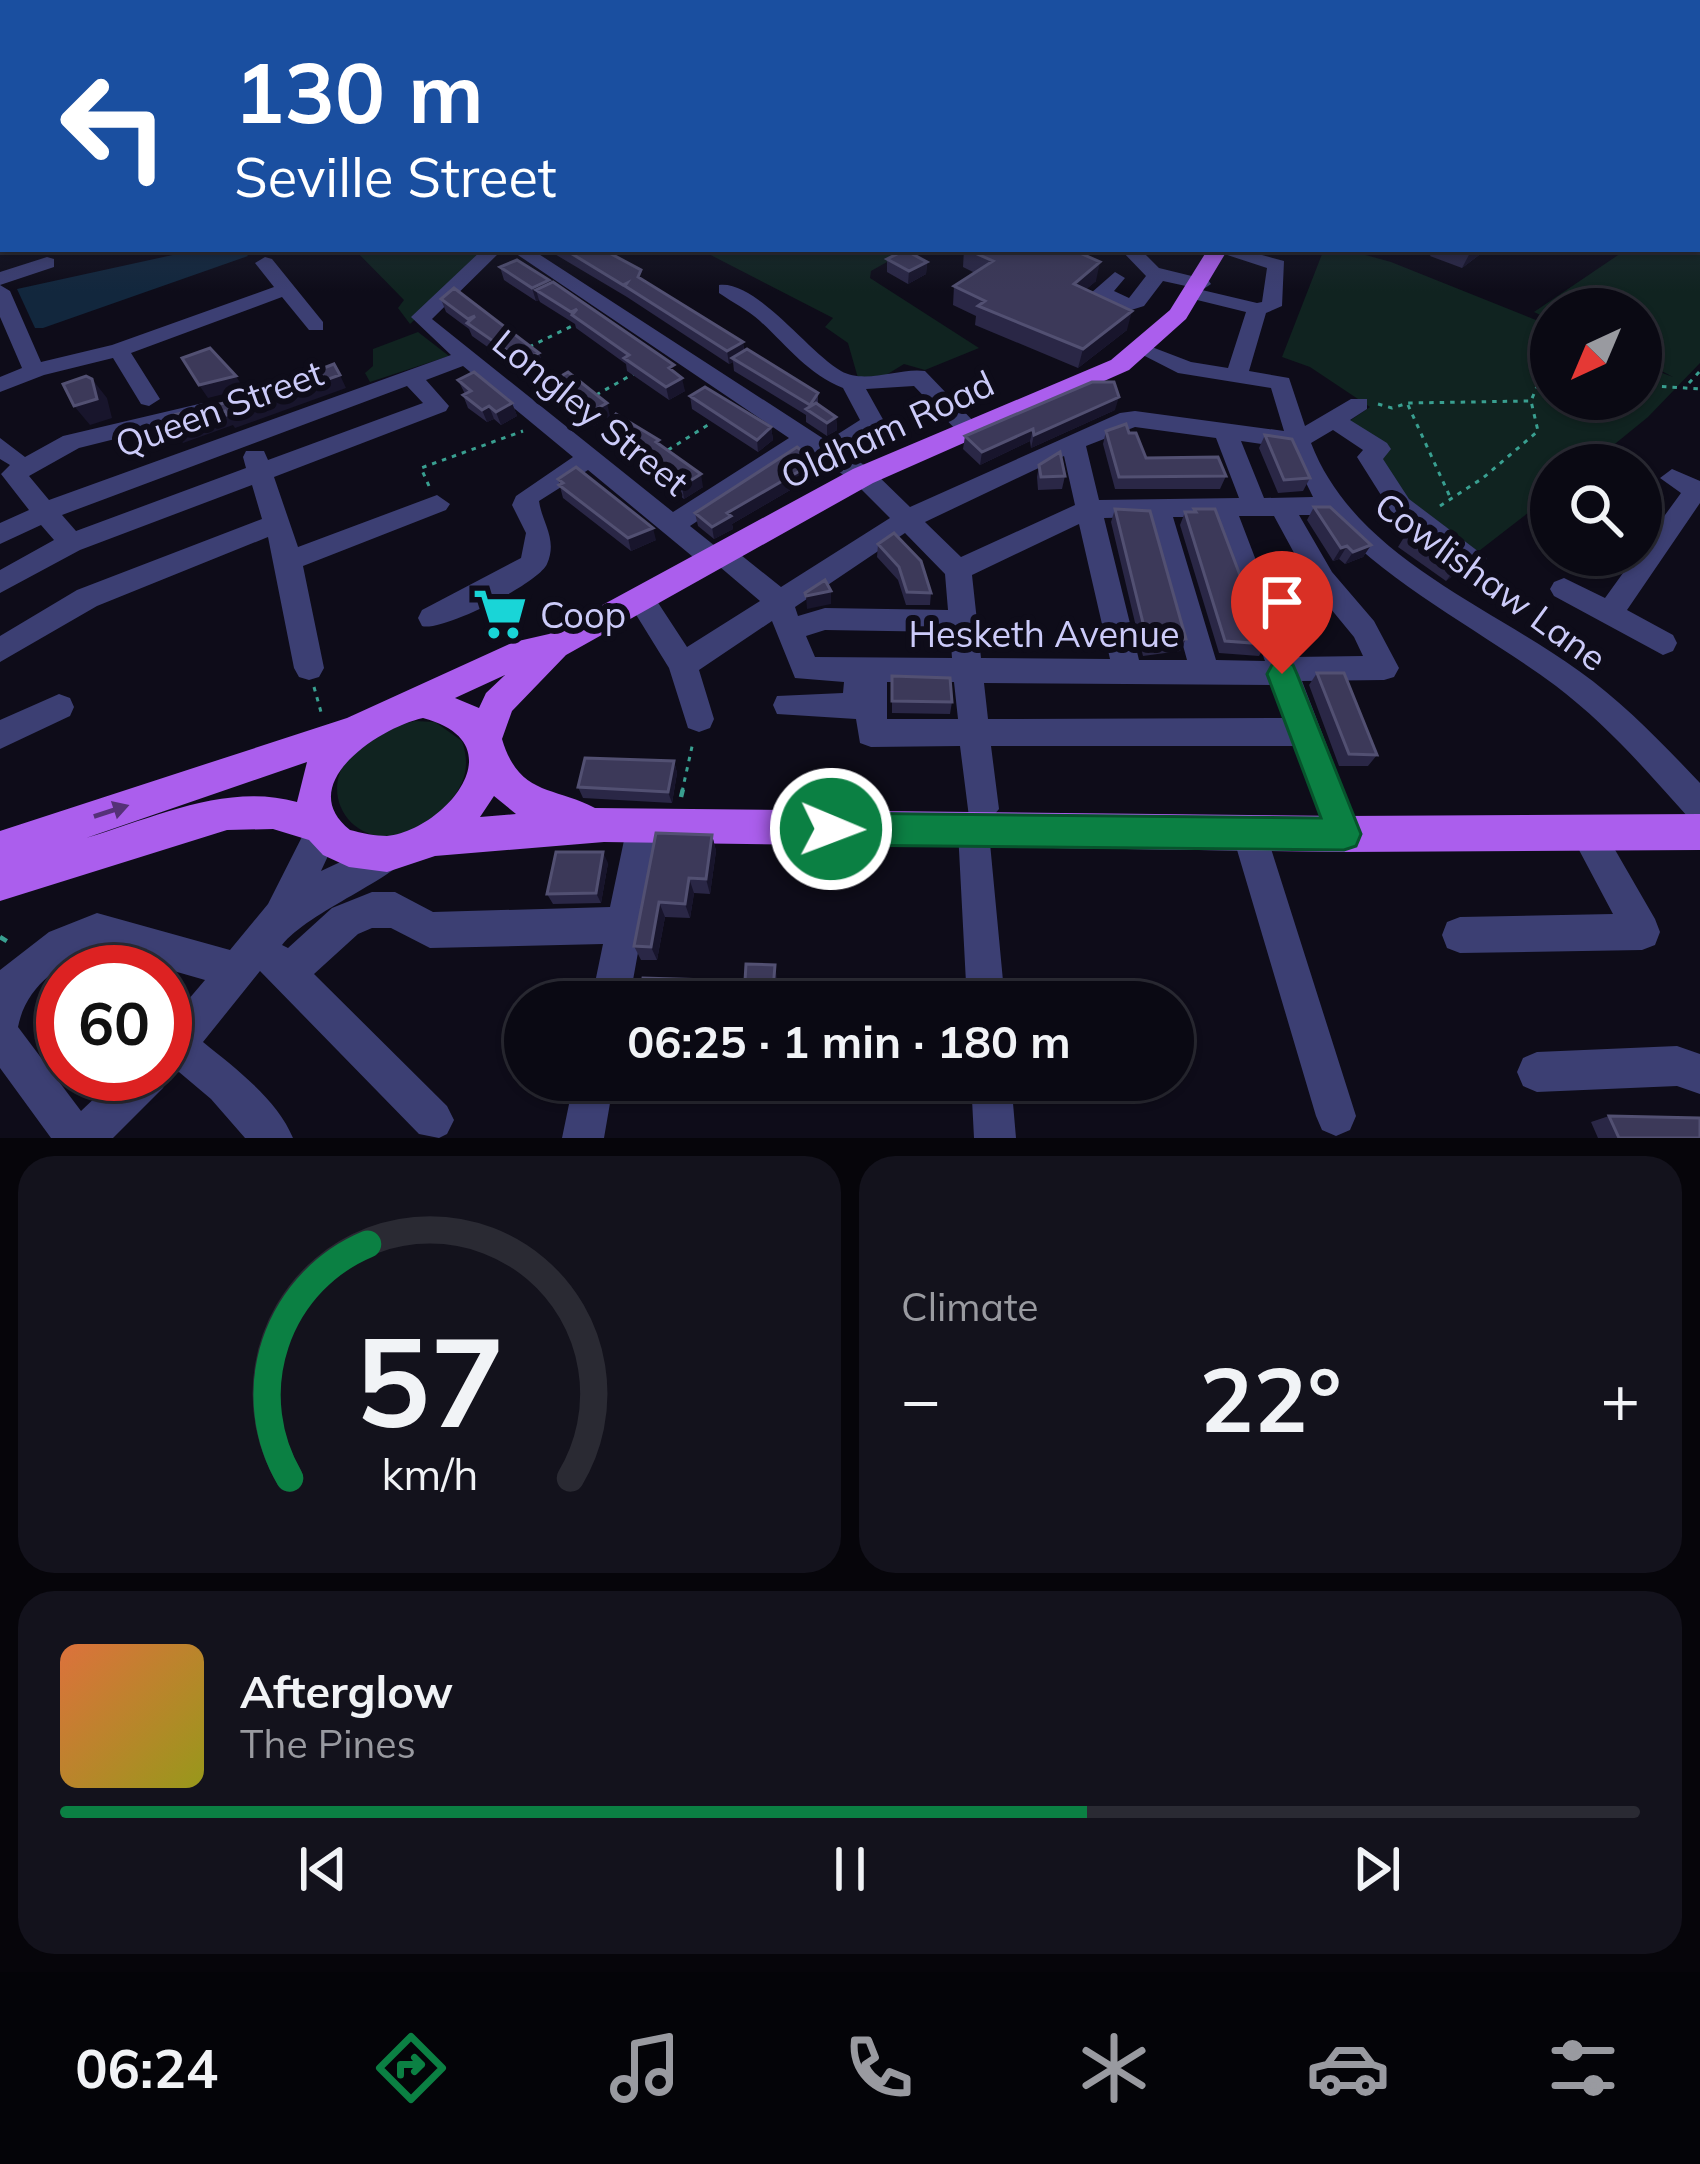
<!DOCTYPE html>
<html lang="en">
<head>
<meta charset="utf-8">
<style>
  :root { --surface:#0a0913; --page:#13121c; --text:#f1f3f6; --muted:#999aa0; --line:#2a2a33; --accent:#0b8043 }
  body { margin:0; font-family:Mulish,sans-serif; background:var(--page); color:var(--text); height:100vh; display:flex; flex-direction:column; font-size:45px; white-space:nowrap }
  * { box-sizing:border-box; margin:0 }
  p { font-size:39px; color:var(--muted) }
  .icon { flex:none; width:66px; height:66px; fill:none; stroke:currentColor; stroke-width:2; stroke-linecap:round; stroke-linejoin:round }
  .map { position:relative; height:1138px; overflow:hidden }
  .panel { display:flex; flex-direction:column; gap:18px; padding:18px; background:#06050a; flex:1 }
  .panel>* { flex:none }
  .banner { position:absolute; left:0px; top:0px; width:1701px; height:252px; box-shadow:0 3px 9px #0004,0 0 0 3px var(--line); background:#1a4fa0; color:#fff; overflow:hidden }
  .needle { width:78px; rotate:224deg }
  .buttons { position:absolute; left:1530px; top:288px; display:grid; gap:24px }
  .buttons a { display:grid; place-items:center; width:132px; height:132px; border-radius:50%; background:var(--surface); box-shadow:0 3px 9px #0004,0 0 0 3px var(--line); font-size:60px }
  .speed { position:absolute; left:36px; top:945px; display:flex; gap:24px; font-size:60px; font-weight:700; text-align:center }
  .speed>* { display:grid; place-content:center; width:156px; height:156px; border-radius:50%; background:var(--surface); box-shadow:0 3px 9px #0004,0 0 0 3px var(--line); line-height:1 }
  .speed .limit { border:18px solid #d22; background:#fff; color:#111 }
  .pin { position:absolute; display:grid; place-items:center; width:102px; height:102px; color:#fff; margin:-123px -51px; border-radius:50% 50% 50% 0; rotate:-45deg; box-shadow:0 0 12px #0007 }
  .pin .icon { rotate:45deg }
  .me { position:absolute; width:132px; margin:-66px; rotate:91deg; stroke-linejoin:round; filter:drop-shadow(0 0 9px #0008) }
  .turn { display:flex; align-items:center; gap:42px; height:252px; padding:0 36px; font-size:54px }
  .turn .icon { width:156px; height:156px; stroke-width:2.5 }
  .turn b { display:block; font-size:84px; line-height:102px }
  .big { font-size:90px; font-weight:700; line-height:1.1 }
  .panel .card { flex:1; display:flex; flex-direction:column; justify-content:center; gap:18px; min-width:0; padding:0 42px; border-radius:36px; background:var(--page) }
  .panel .dial { align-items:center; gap:0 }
  .dial svg { height:312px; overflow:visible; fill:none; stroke:var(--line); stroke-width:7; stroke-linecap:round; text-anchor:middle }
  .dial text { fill:var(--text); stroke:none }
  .song { display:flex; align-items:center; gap:36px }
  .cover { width:144px; height:144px; border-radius:18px; background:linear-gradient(135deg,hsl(20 70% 55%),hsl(60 70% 35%)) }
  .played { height:12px; border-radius:6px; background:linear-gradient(90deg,var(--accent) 65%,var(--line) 65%) }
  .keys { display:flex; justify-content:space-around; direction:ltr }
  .heat { display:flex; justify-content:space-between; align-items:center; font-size:66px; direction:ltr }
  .panel .tiles { flex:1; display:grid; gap:18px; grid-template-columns:1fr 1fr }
  .card:last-child { grid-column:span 2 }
  .trip { position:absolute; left:504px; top:981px; width:690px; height:120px; border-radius:60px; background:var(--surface); box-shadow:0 3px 9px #0004,0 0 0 3px var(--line); font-weight:700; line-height:120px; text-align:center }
  .tab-bar { display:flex; height:192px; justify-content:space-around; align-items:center; background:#040408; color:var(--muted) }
  .tab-bar .icon { width:84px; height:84px }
  .tab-bar .current { color:var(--accent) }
  .tab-bar b { font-size:54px; color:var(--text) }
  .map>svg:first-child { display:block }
  .green { fill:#102320 }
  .water { fill:#12273d }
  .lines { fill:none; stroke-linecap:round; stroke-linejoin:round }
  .path-far1 { stroke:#399f90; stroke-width:3; stroke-dasharray:4.5 6; stroke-linecap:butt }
  .path { stroke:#399f90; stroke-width:4.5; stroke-dasharray:8 12; stroke-linecap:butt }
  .minor { fill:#3c3f73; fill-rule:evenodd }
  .major { fill:#ab5eed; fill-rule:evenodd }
  .wall { fill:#2a2746 }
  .shaded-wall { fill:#18152c }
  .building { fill:#3c3959; stroke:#525072; stroke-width:3 }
  .oneway { fill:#553178 }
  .route { fill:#0b8043; stroke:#07532c; stroke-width:3 }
  .labels { text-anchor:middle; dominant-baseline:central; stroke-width:12; stroke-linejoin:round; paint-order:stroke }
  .street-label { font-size:36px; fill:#cccbf9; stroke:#0e0c19 }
  .poi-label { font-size:36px; fill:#cccbf9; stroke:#0e0c19; text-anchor:start }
</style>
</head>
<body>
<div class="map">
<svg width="1700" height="1138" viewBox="0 0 1700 1138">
  <rect width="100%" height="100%" fill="#0e0c19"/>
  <path class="green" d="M1700 248V363L1648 417 1589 465H1551V495L1475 554 1410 510 1345 424 1370 407 1310 367 1282 357 1324 249H1344L1391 262 1551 326V399H1641V365L1673 377 1641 360V309H1551V320L1534 312 1627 249Z
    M354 249H491L410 324 398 308 404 300Z
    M699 249H910L871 271 870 278 979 348 925 370 904 364 886 375 858 378 848 343 825 327 833 318Z
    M418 332 449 356 370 382 365 373 373 366V349Z
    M415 721 435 722 462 741C470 764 466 783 450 801 364 904 264 756 415 721Z"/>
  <path class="water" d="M200 249H242L248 256 43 328H35L17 289Z"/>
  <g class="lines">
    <path class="path-far1" d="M529 347 574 325
      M1689 383 1700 371
      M1641 385 1700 389
      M596 395 635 373
      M1378 404 1392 408 1408 403 1529 401
      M1408 405 1451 499
      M668 450 711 423
      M429 486 421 468 523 431
      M1440 506 1483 478 1538 431 1531 401 1540 379 1534 361 1538 355 1551 356
      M314 687 321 712
      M682 792 693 742"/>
    <path class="path" d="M681 797 683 789
      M0 937 13 945"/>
    <path class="minor" d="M1698 163H1700V174H1698Z
      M1698 211H1700V221H1698Z
      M483 249H503L432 319 673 512 789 438 509 249H531L827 441 860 420 843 388C808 374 787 346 760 321 748 310 732 302 719 293V285C756 280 807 351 841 371 866 385 900 367 925 371L977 425 981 430 977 435H961L914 386 866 389 885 423 844 452 872 470 910 507 1120 413 1135 411 1284 431 1271 388 1178 373 1133 350 1144 344 1191 362 1228 368 1246 312 1189 298 1186 294 1195 288 1163 281 1144 306 1128 311 1091 293 1115 272 1125 278 1114 291 1129 298 1146 276 1120 249H1140L1159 268 1208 280 1211 284 1202 290 1257 303 1262 302 1267 268 1209 249H1240L1284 261 1282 306 1266 313 1249 371 1289 378 1305 426 1351 399H1367V409L1350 420 1387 443 1391 449 1383 459 1409 499 1487 558 1483 565H1465L1391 511 1357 457 1363 450 1333 430 1311 443C1355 557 1487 604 1579 671 1624 703 1662 743 1700 783V821L1688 817C1647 771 1606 724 1556 686 1479 629 1391 587 1325 515H1299L1332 572 1374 621 1399 668 1394 677 1384 680 1302 681 1361 834 1356 845 1344 850 1332 845 1295 746H991L999 809 988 822 1005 1002H967L958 831 969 817 960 746 871 747 860 743 856 719 777 714 773 705 777 696 843 693 844 682 795 678 772 621 699 670 714 719 710 728 699 732 688 728 669 668 627 600 631 592H651L687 647 760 601 720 567 704 566 588 470 539 501C542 523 558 539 547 564 538 584 441 632 422 626L418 618 422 610 521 558 526 533 512 505 516 496 573 457 463 366 426 380 449 406 446 411 274 477 298 547 437 495 450 504 446 510 303 566 324 668 319 677 309 680 299 677 294 668 268 537 97 606 0 662V636L77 590 262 519 252 485 80 550 0 593V570L54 540 41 525 0 544V523L29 510 1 474 10 465 0 459V438L25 457 63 436 203 403 214 410 211 415 79 448 29 476 49 500 451 355 411 317ZM407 386 423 403 268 460 264 451H246L243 457 246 468 76 531 62 515ZM1135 427 1216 438 1239 498 1099 500 1086 446ZM1241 441 1289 448 1313 497 1264 498ZM805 449 854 482 890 518 781 587 731 547 715 546 690 526ZM1064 456 1075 505 961 557 925 522ZM1239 516H1274L1312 586 1354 637 1363 656 1293 657ZM1148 517 1187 660H1139L1104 518ZM1173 517H1213L1265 661 1216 660ZM1079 524 1110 659 981 658 972 575ZM905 533 945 574 948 610 825 608 798 616 795 607ZM825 630 950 632 952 658 815 657 806 636ZM887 682H954L958 719H887ZM984 683 1274 685 1286 718 988 719Z
      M47 257 54 259V267L0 285V272Z
      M265 257 272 259 323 322V330H309L282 297 131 353 160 399 149 406 141 404 113 358 44 375 0 392V377L22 368 0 317V285L10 291 41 362 112 345 274 287 255 263Z
      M1672 469 1700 481V503L1627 610 1673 635 1677 643 1673 651 1663 655 1554 596 1550 589 1554 582 1564 578 1605 598 1636 555H1641V548L1681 493 1660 478Z
      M59 694 70 698 74 707 70 716 0 749V720Z
      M644 810 656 815 661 826 629 1002H591L603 944 430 948 391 928H372L358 934 314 974 447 1106 454 1120 447 1134 439 1138 419 1134 260 971 203 1042C235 1068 277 1099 293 1138H245L211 1099 179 1072 168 1077 163 1088 113 1138H51L0 1068V970L49 932 97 913 230 950 268 904 311 819 323 814 335 819 340 830 321 871 392 838 404 842 409 854C400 876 308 912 282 945L288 948 332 908 372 892H395L433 912 610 907 627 826 632 815ZM97 949 205 980 165 1027V1074H120L81 1111 18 1027C26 986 59 964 97 949Z
      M1249 817 1261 822 1266 833 1356 1116 1350 1130 1336 1136 1322 1130 1316 1116 1232 833 1237 822Z
      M1587 817 1599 822 1655 919 1660 932 1655 945 1642 950 1460 953 1447 948 1442 935 1447 922 1460 917 1613 914 1570 833 1575 822Z
      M1677 1046 1700 1054V1094L1677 1086 1537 1092 1523 1086 1517 1072 1523 1058 1537 1052Z
      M574 1080H614L604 1138H562Z
      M971 1080H1011L1016 1138H974Z"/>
    <path class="major" d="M1208 249H1228L1186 319 1129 370 873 483 566 655 512 711 502 739C519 796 553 786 595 808L1344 816 1700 814V850L1344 852 604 842 435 856 387 872 349 867 323 855 309 840 273 829 227 830 0 901V831L347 718 514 642 549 634 853 469 1111 360 1170 310ZM505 675 486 693 479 708 455 698ZM423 718C520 744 442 831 387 836 376 836 361 833 350 830 292 784 381 727 423 718ZM307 762 297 802C227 782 153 818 86 838ZM494 796 516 814 480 817Z"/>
  </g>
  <path class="wall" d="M552 249H602L643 280 743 342 744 351 818 393V405L836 417 837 430 827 436 806 422V415L734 371 733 362 729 364 627 297 553 253Z
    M964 249 1096 281 1085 290 1127 330 1078 368 975 325 976 316 953 305 954 286 975 273 963 267Z
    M1434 249H1487L1462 268 1430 256Z
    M887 259 927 262 926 274 908 284 887 272Z
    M500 267 550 283 675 373 685 391 669 400 627 371 626 364 576 328 575 324 540 302 539 300 536 301 504 280Z
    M441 299 539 353 543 365 526 374 472 336 469 329 446 312Z
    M458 380 512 403 517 416 501 425 494 419 487 422 468 408 463 395 465 394Z
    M551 382 610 416 593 426 554 394Z
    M690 396 771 427 773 440 758 452 692 409Z
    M1115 410 1031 448 1030 441 980 465 963 449 965 436Z
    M608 425 659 440 660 445 703 487 684 499 611 438Z
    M1106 431 1129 433 1146 458 1226 476 1220 489H1115L1103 444Z
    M1265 435 1310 478 1303 491 1278 493 1259 448Z
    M1039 465 1065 476 1062 489 1038 490 1037 477Z
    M816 475 732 524 733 529 714 539 698 526 695 513Z
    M558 479 656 540 631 551 563 498Z
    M1314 507 1371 545 1363 557 1345 564 1339 559 1333 561 1307 520Z
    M1115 509 1186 639 1180 651 1143 656 1111 522Z
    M1194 509 1266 644 1259 656 1219 653 1180 525 1185 512H1193Z
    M1406 534 1460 570 1446 581 1398 547Z
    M878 544 931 593 930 605H906L898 580 877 557Z
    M1317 673 1377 755 1368 766H1339L1309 685Z
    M892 676 952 702 950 714 892 713Z
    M674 761 677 773 672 803 583 798 578 787Z
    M656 833 712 835 716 851 710 894 694 893 690 918 665 917 657 960H641L634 946Z
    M608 863 601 903 553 904 547 894Z
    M1609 1116 1700 1138H1598L1591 1122Z"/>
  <path class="shaded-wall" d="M1472 249H1487L1462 268Z
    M927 262 926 274 908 284 909 271Z
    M1100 262 1096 281 1070 303 1074 284Z
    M549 280 553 293 536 290 539 300 536 301 532 288Z
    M1132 311 1127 330 1078 368 1083 349Z
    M743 342 744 355 732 358 733 362 729 364 727 351Z
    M539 353 543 365 526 374 522 361Z
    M340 375 346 388 235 428 233 425 183 443 173 430Z
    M236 376 244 389 208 398 199 385Z
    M682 378 685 391 669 400 666 387Z
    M92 379 107 398 112 418 90 425 74 406Z
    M1119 397 1115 410 1031 448 1034 435Z
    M512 403 517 416 501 425 496 412Z
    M607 403 610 416 593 426 589 413Z
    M489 406 494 419 487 422 482 410Z
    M836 417 837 430 827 436V423Z
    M771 427 773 440 758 452 757 440Z
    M1033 429 1030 441 980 465 982 452Z
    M815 462 816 475 732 524 733 529 714 539 712 527 727 513Z
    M701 474 703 487 684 499 682 486Z
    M653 528 656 540 631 551 628 538Z
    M1371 545 1363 557 1345 564 1353 552Z
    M1347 546 1339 559 1333 561 1341 548Z
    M1470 558 1460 570 1446 581 1455 569Z
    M831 591V604L807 609 806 596Z
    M674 761 677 773 672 803 668 792Z
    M712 835 716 851 710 894 706 879Z
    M603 852 608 863 601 903 596 893Z
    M689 878 694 893 690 918 685 904Z
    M659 902 665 917 657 960 651 947Z
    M775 965 777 978 776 1002H772Z"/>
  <path class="building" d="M564 249H602L641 270 638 277 743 342 727 351 625 286 627 283 623 285Z
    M966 249H1071L1100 262 1074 284 1132 311 1083 349 978 306 985 301 954 286 993 261Z
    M905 250 927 262 909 271 887 259Z
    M517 260 549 280 532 288 500 267Z
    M553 282 674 365 669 368 682 378 666 387 624 358 629 355 572 315 577 309 571 312 536 290Z
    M454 288 539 353 522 361 467 323 475 316 468 319 441 299Z
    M210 348 236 376 199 385 182 358Z
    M747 349 818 393 810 405 732 358Z
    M334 364 340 375 227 415 225 411 173 430 169 416 249 397Z
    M474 372 512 403 496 412 489 406 482 410 463 395 471 391 458 380Z
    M568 372 607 403 589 413 551 382Z
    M86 376 92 379 97 399 74 406 63 384Z
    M1092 382H1114L1119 397 1034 435 1033 429 982 452 965 436Z
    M705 387 771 427 757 440 690 396Z
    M816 403 836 417 827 423 806 409Z
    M616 414 659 440 656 442 701 474 682 486 608 425Z
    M1126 424 1129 433H1136L1146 458 1218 457 1226 476 1119 477 1106 431Z
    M1265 435 1292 439 1310 478 1284 480Z
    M797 447 815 462 727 513 731 516 712 527 695 513Z
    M1060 452 1065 476 1041 477 1039 465Z
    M576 467 653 528 628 538 559 485 563 483 558 479Z
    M1314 507H1330L1371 545 1353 552 1347 546 1341 548Z
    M1115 509 1150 511 1186 639 1148 643Z
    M1194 509H1215L1266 644 1225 641 1185 512H1196Z
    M1419 525 1470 558 1455 569 1406 534Z
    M894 533 921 561 931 593 907 592 899 567 878 544Z
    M825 580 831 591 806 596 805 593Z
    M1317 673H1344L1377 755 1349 754Z
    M892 676 950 678 952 702 892 701Z
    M585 758 674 761 668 792 578 787Z
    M656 833 712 835 706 879 689 878 685 904 659 902 651 947 634 946Z
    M556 852H603L596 893 547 894Z
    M746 964 775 965 772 1002H639L643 978 745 981Z
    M1609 1116 1700 1118V1138H1619Z"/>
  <defs><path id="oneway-solid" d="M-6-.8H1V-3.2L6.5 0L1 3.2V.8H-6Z" transform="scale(3)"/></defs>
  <use class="oneway" href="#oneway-solid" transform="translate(111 811) rotate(-18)"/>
  <linearGradient id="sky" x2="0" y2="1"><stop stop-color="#08070e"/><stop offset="0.45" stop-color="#303449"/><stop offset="1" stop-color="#303449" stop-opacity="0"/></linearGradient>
  <rect width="1700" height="291" fill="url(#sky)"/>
  <path class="route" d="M1282 661 1293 665 1297 674 1361 834 1356 846 1344 850 831 845 819 840 814 829 819 817 831 813 1321 818 1267 674 1272 665Z"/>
  <defs>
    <symbol id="supermarket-bare" viewBox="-9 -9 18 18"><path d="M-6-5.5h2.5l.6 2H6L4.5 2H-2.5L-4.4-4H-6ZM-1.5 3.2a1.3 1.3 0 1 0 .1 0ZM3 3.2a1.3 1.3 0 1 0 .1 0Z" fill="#19d5d7" stroke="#0e0c19" stroke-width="2.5" paint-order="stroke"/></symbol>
  </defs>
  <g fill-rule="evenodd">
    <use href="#supermarket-bare" x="462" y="576" width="76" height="76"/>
  </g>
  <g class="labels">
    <g class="street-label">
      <text transform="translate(219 408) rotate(-20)">Queen Street</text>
      <text transform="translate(591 412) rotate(39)">Longley Street</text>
      <text transform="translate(887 429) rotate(-25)">Oldham Road</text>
      <text transform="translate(1491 581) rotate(36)">Cowlishaw Lane</text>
      <text x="1044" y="633">Hesketh Avenue</text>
    </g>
    <g class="poi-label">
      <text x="540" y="614">Coop</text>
    </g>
  </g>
</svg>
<div class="buttons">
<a><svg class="needle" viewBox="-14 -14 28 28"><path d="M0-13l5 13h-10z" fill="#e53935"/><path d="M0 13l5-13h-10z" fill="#999aa0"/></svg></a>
<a><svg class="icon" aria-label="search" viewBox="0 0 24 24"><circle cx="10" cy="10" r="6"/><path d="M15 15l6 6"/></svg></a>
</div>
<div class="speed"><div class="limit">60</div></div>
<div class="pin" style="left:1282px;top:674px;background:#d93025"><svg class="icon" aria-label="arrive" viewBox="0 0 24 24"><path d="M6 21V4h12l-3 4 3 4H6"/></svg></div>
<svg class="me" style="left:831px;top:829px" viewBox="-20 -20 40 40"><circle r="17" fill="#0b8043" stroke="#fff" stroke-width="3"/><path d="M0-11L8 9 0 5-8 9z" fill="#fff"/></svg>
<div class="trip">06:25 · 1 min · 180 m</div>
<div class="banner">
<div class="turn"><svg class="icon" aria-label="left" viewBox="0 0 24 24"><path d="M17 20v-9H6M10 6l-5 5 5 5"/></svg><div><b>130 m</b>Seville Street</div></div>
</div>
</div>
<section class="panel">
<div class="tiles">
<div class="card dial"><svg viewBox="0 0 100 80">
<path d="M14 69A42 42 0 1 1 86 69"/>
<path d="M14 69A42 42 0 0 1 34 9" stroke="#0b8043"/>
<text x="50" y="56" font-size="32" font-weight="700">57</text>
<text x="50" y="72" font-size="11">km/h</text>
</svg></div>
<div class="card"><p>Climate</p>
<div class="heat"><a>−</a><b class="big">22°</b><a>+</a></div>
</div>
<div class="card">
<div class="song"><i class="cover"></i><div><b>Afterglow</b><p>The Pines</p></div></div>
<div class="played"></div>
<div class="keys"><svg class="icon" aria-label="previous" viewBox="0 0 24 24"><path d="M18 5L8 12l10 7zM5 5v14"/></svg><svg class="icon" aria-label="pause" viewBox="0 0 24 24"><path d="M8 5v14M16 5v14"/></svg><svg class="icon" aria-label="next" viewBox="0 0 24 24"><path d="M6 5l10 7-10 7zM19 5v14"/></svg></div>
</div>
</div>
</section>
<nav class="tab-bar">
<b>06:24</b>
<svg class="icon current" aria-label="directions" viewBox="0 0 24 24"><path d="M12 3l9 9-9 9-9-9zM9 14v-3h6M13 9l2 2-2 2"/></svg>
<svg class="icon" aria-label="music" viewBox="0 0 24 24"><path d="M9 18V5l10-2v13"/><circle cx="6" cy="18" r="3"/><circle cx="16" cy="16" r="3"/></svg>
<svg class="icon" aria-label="phone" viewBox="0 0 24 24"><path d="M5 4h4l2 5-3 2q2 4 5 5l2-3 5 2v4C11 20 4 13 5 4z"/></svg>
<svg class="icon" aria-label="climate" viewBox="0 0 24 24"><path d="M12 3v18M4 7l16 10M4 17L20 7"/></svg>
<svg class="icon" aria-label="car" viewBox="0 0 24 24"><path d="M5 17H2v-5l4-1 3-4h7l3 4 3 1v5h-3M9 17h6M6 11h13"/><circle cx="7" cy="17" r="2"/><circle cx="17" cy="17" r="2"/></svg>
<svg class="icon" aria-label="filters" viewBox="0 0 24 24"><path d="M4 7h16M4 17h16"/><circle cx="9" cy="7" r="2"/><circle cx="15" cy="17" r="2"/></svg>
</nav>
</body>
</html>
